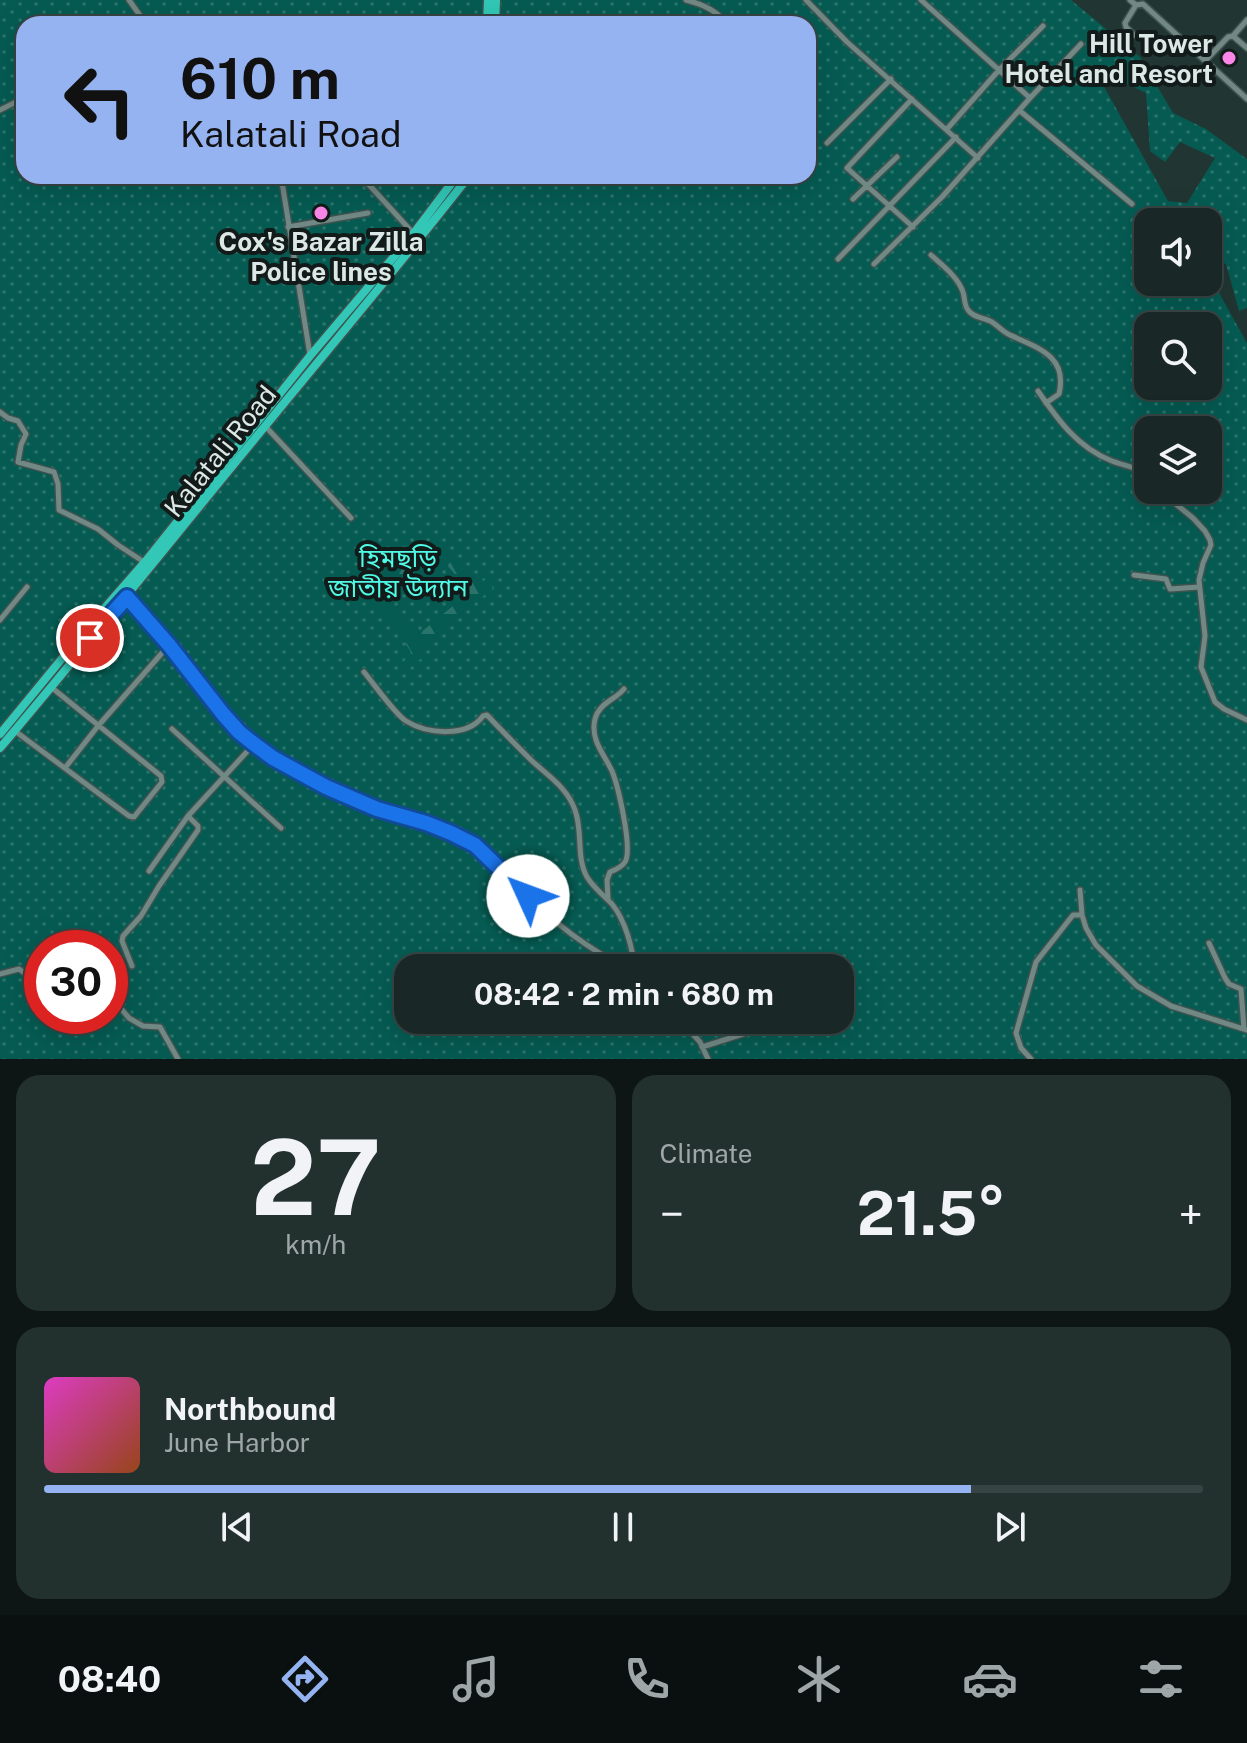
<!DOCTYPE html>
<html lang="en">
<head>
<meta charset="utf-8">
<style>
  :root { --surface:#192826; --page:#22302e; --text:#f1f3f6; --muted:#9fa6a7; --line:#374443; --accent:#95b2f1 }
  body { margin:0; font-family:"Public Sans","Noto Sans Bengali",sans-serif; background:var(--page); color:var(--text); height:100vh; display:flex; flex-direction:column; font-size:30px; white-space:nowrap }
  * { box-sizing:border-box; margin:0 }
  p { font-size:26px; color:var(--muted) }
  .icon { flex:none; width:44px; height:44px; fill:none; stroke:currentColor; stroke-width:2; stroke-linecap:round; stroke-linejoin:round }
  .map { position:relative; height:1059px; overflow:hidden }
  .sheet { display:flex; flex-direction:column; gap:16px; padding:16px; background:#0e1615; flex:1 }
  .sheet>* { flex:none }
  .banner { position:absolute; left:16px; top:16px; width:800px; height:168px; border-radius:24px; box-shadow:0 8px 32px #0002,0 0 0 2px var(--line); background:#95b2f1; color:#111; overflow:hidden }
  .controls { position:absolute; left:1134px; top:208px; display:grid; gap:16px }
  .controls a { display:grid; place-items:center; width:88px; height:88px; border-radius:16px; background:var(--surface); box-shadow:0 8px 32px #0002,0 0 0 2px var(--line); font-size:40px }
  .speed { position:absolute; left:24px; top:930px; display:flex; gap:16px; font-size:40px; font-weight:700; text-align:center }
  .speed>* { display:grid; place-content:center; width:104px; height:104px; border-radius:50%; background:var(--surface); box-shadow:0 8px 32px #0002,0 0 0 2px var(--line); line-height:1 }
  .speed .limit { border:12px solid #d22; background:#fff; color:#111 }
  .pin { position:absolute; display:grid; place-items:center; width:68px; height:68px; color:#fff; margin:-34px; border:4px solid #fff; border-radius:50%; box-shadow:0 2px 8px #0007 }
  .me { position:absolute; width:88px; margin:-44px; rotate:313deg; stroke-linejoin:round; filter:drop-shadow(0 0 6px #0008) }
  .turn { display:flex; align-items:center; gap:28px; height:168px; padding:0 32px; font-size:36px }
  .turn .icon { width:104px; height:104px; stroke-width:2.5 }
  .turn b { display:block; font-size:56px; line-height:68px }
  .big { font-size:60px; font-weight:700; line-height:1.1 }
  .sheet .card { flex:1; display:flex; flex-direction:column; justify-content:center; gap:12px; min-width:0; padding:0 28px; border-radius:24px; background:var(--page) }
  .sheet .dial { align-items:center; gap:0 }
  .dial b { font-size:104px; line-height:1 }
  .song { display:flex; align-items:center; gap:24px }
  .cover { width:96px; height:96px; border-radius:12px; background:linear-gradient(135deg,hsl(310 70% 55%),hsl(20 70% 35%)) }
  .played { height:8px; border-radius:4px; background:linear-gradient(90deg,var(--accent) 80%,var(--line) 80%) }
  .keys { display:flex; justify-content:space-around; direction:ltr }
  .heat { display:flex; justify-content:space-between; align-items:center; font-size:44px; direction:ltr }
  .sheet .tiles { flex:1; display:grid; gap:16px; grid-template-columns:1fr 1fr }
  .card:last-child { grid-column:span 2 }
  .trip { position:absolute; left:394px; top:954px; width:460px; height:80px; border-radius:24px; background:var(--surface); box-shadow:0 8px 32px #0002,0 0 0 2px var(--line); font-weight:700; line-height:80px; text-align:center }
  .tab-bar { display:flex; height:128px; justify-content:space-around; align-items:center; background:#0a100f; color:var(--muted) }
  .tab-bar .icon { width:56px; height:56px }
  .tab-bar .selected { color:var(--accent) }
  .tab-bar b { font-size:36px; color:var(--text) }
  .map>svg:first-child { display:block }
  .green { fill:url(#green-dots); fill-rule:evenodd }
  .forest { fill:url(#forest-firs); fill-rule:evenodd }
  .lines { fill:none; stroke-linecap:round; stroke-linejoin:round }
  .minor-casing { stroke:#3f524f; stroke-width:8 }
  .highway-casing { stroke:#3f524f; stroke-width:11 }
  .minor { stroke:#718884; stroke-width:5 }
  .highway { stroke:#32c7b6; stroke-width:8 }
  .route-casing { stroke:#114b97; stroke-width:20 }
  .route { stroke:#1a73e8; stroke-width:14 }
  .poi-dot { fill:#fa87e7; stroke:#121b19; stroke-width:3 }
  .labels { text-anchor:middle; dominant-baseline:central; stroke-width:8; stroke-linejoin:round; paint-order:stroke }
  .poi-label { font-size:26px; font-weight:bold; fill:#dbe8e5; stroke:#121b19; text-anchor:end }
  .street-label { font-size:26px; fill:#dbe8e5; stroke:#121b19 }
  .park-label { font-size:26px; fill:#4ffbe7; stroke:#121b19 }
</style>
</head>
<body>
<div class="map">
<svg width="1247" height="1059" viewBox="0 0 1247 1059">
  <defs>
    <pattern id="green-dots" width="8" height="8" patternUnits="userSpaceOnUse" patternTransform="scale(2)"><rect width="8" height="8" fill="#055b52"/><path d="M2 2h.1M6 6h.1" fill="none" stroke="#29736b" stroke-width="1.8" stroke-linecap="round"/></pattern>
    <pattern id="forest-firs" width="22" height="20" patternUnits="userSpaceOnUse" patternTransform="scale(2)"><rect width="22" height="20" fill="#055b52"/><path d="M5 1l3.5 6h-7zM16 11l3.5 6h-7z" fill="#29736b"/></pattern>
  </defs>
  <rect width="100%" height="100%" fill="#213532"/>
  <path class="green" d="M0 0H1071L1140 57 1173 113 1206 129 1247 159V308L1239 311 1226 264 1211 258 1208 264V222H1148V282H1208V273L1247 343V1059H0ZM24 24H808V176H24ZM1127 84 1146 93 1150 151 1165 162 1180 142 1215 158 1187 203 1168 201 1103 85ZM1148 326H1208V386H1148ZM1148 430H1208V490H1148ZM42 948H110V1016H42ZM408 968H840V1020H408Z"/>
  <path class="forest" d="M435 536 477 586 486 579 493 588 420 649 424 656 410 668 404 661 412 653 395 629 363 596ZM436 552 470 592 420 633 408 619 401 622 379 600Z"/>
  <g class="lines">
    <defs>
      <path id="minor" d="M129 0 146 24
        M686 0C702 4 717 10 727 24
        M806 0 847 42 978 158
        M921 0 1030 98
        M1130 0 1136 5 1143 4 1247 99
        M1134 35 1126 27 1125 23 1136 5
        M1233 36 1247 48
        M1205 61 1228 37 1233 36 1247 20
        M912 99 847 168 913 227
        M0 110 24 98
        M1020 111 1132 204
        M947 129 999 70 1043 26
        M827 143 891 79
        M281 176 310 355
        M361 176 413 233
        M853 199 897 157
        M288 227 368 213
        M931 255C942 265 958 277 963 292 965 298 964 305 968 310 974 318 982 317 990 321 997 324 1002 332 1010 335 1038 348 1068 356 1059 394L1046 403
        M838 259 956 137
        M874 264 942 197 1030 98 1081 44
        M1038 391C1058 420 1078 448 1112 461 1125 466 1137 467 1148 475
        M0 412 8 418 18 421 26 434 21 445 18 462 54 472 58 484 59 510 98 529 118 545 144 562
        M266 427 351 518
        M1161 490 1166 496 1193 518 1205 531 1210 540 1211 545 1203 563 1199 580 1205 636 1201 667 1215 702 1224 709 1247 720
        M1134 575 1166 579 1170 589 1199 587
        M0 620 27 587
        M169 645C192 673 212 705 237 731 269 762 333 792 375 808 405 820 451 826 477 846 489 856 499 870 511 881 544 914 584 948 627 968
        M364 672C374 684 395 714 406 721 427 734 467 738 483 716L487 715C501 730 516 745 531 760 547 775 567 787 575 810 583 831 576 858 587 877 593 887 604 896 612 904 625 920 633 948 634 968
        M172 729 281 828
        M15 731 129 816 134 817 162 782 161 776 51 687
        M65 768 98 726 169 645 127 597
        M149 871 188 816 254 744
        M1080 890 1082 915 1086 928 1096 945 1137 986 1171 1006 1247 1030
        M608 899 607 880 610 872C615 870 622 867 625 862 633 849 618 786 612 771 604 754 590 740 595 719 599 703 615 700 624 689
        M1209 943 1225 978 1229 984 1241 989 1244 1029
        M132 966 122 941 123 936 141 916 159 886 198 830V826L188 816
        M0 974 19 969 30 977 42 981
        M110 996 129 1018 143 1026 160 1027 178 1059
        M680 1020 700 1042 708 1059
        M702 1047 787 1020
        M1031 1059 1021 1048 1016 1033 1036 962 1073 915H1082"/>
      <path id="highway" d="M487 24 488 0
        M495 24 496 0
        M0 734 83 633 145 562 310 356 414 233 457 176
        M0 748C90 642 177 533 266 425 334 342 403 261 469 176"/>
    </defs>
    <use href="#minor" class="minor-casing"/>
    <use href="#highway" class="highway-casing"/>
    <use href="#minor" class="minor"/>
    <use href="#highway" class="highway"/>
  </g>
  <g class="lines">
    <defs>
      <path id="route" d="M90 638 127 597 169 645 223 714 239 732 254 744 273 758 326 787 377 809 426 823 451 833 475 845 528 896"/>
    </defs>
    <use href="#route" class="route-casing"/>
    <use href="#route" class="route"/>
  </g>
  <g class="poi-dot">
    <circle cx="1229" cy="58" r="8"/>
    <circle cx="321" cy="213" r="8"/>
  </g>
  <g class="labels">
    <g class="poi-label">
      <text x="1213" y="43">Hill Tower<tspan x="1213" dy="30">Hotel and Resort</tspan></text>
      <text x="321" y="241" text-anchor="middle">Cox's Bazar Zilla<tspan x="321" dy="30">Police lines</tspan></text>
    </g>
    <g class="street-label">
      <text transform="translate(220 451) rotate(-51)">Kalatali Road</text>
    </g>
    <g class="park-label">
      <text x="398" y="557">হিমছড়ি<tspan x="398" dy="30">জাতীয় উদ্যান</tspan></text>
    </g>
  </g>
</svg>
<div class="controls">
<a><svg class="icon" aria-label="sound" viewBox="0 0 24 24"><path d="M4 9h4l5-4v14l-5-4H4zM17 9q2 3 0 6"/></svg></a>
<a><svg class="icon" aria-label="search" viewBox="0 0 24 24"><circle cx="10" cy="10" r="6"/><path d="M15 15l6 6"/></svg></a>
<a><svg class="icon" aria-label="layers" viewBox="0 0 24 24"><path d="M12 4l9 5-9 5-9-5zM3 14l9 5 9-5"/></svg></a>
</div>
<div class="speed"><div class="limit">30</div></div>
<div class="pin" style="left:90px;top:638px;background:#d93025"><svg class="icon" aria-label="arrive" viewBox="0 0 24 24"><path d="M6 21V4h12l-3 4 3 4H6"/></svg></div>
<svg class="me" style="left:528px;top:896px" viewBox="-20 -20 40 40"><circle r="19" fill="#fff"/><path d="M0-13L10 11 0 6-10 11z" fill="#1a73e8"/></svg>
<div class="trip">08:42 · 2 min · 680 m</div>
<div class="banner">
<div class="turn"><svg class="icon" aria-label="left" viewBox="0 0 24 24"><path d="M17 20v-9H6M10 6l-5 5 5 5"/></svg><div><b>610 m</b>Kalatali Road</div></div>
</div>
</div>
<section class="sheet">
<div class="tiles">
<div class="card dial"><b>27</b><p>km/h</p></div>
<div class="card"><p>Climate</p>
<div class="heat"><a>−</a><b class="big">21.5°</b><a>+</a></div>
</div>
<div class="card">
<div class="song"><i class="cover"></i><div><b>Northbound</b><p>June Harbor</p></div></div>
<div class="played"></div>
<div class="keys"><svg class="icon" aria-label="previous" viewBox="0 0 24 24"><path d="M18 5L8 12l10 7zM5 5v14"/></svg><svg class="icon" aria-label="pause" viewBox="0 0 24 24"><path d="M8 5v14M16 5v14"/></svg><svg class="icon" aria-label="next" viewBox="0 0 24 24"><path d="M6 5l10 7-10 7zM19 5v14"/></svg></div>
</div>
</div>
</section>
<nav class="tab-bar">
<b>08:40</b>
<svg class="icon selected" aria-label="directions" viewBox="0 0 24 24"><path d="M12 3l9 9-9 9-9-9zM9 14v-3h6M13 9l2 2-2 2"/></svg>
<svg class="icon" aria-label="music" viewBox="0 0 24 24"><path d="M9 18V5l10-2v13"/><circle cx="6" cy="18" r="3"/><circle cx="16" cy="16" r="3"/></svg>
<svg class="icon" aria-label="phone" viewBox="0 0 24 24"><path d="M5 4h4l2 5-3 2q2 4 5 5l2-3 5 2v4C11 20 4 13 5 4z"/></svg>
<svg class="icon" aria-label="climate" viewBox="0 0 24 24"><path d="M12 3v18M4 7l16 10M4 17L20 7"/></svg>
<svg class="icon" aria-label="car" viewBox="0 0 24 24"><path d="M5 17H2v-5l4-1 3-4h7l3 4 3 1v5h-3M9 17h6M6 11h13"/><circle cx="7" cy="17" r="2"/><circle cx="17" cy="17" r="2"/></svg>
<svg class="icon" aria-label="filters" viewBox="0 0 24 24"><path d="M4 7h16M4 17h16"/><circle cx="9" cy="7" r="2"/><circle cx="15" cy="17" r="2"/></svg>
</nav>
</body>
</html>
